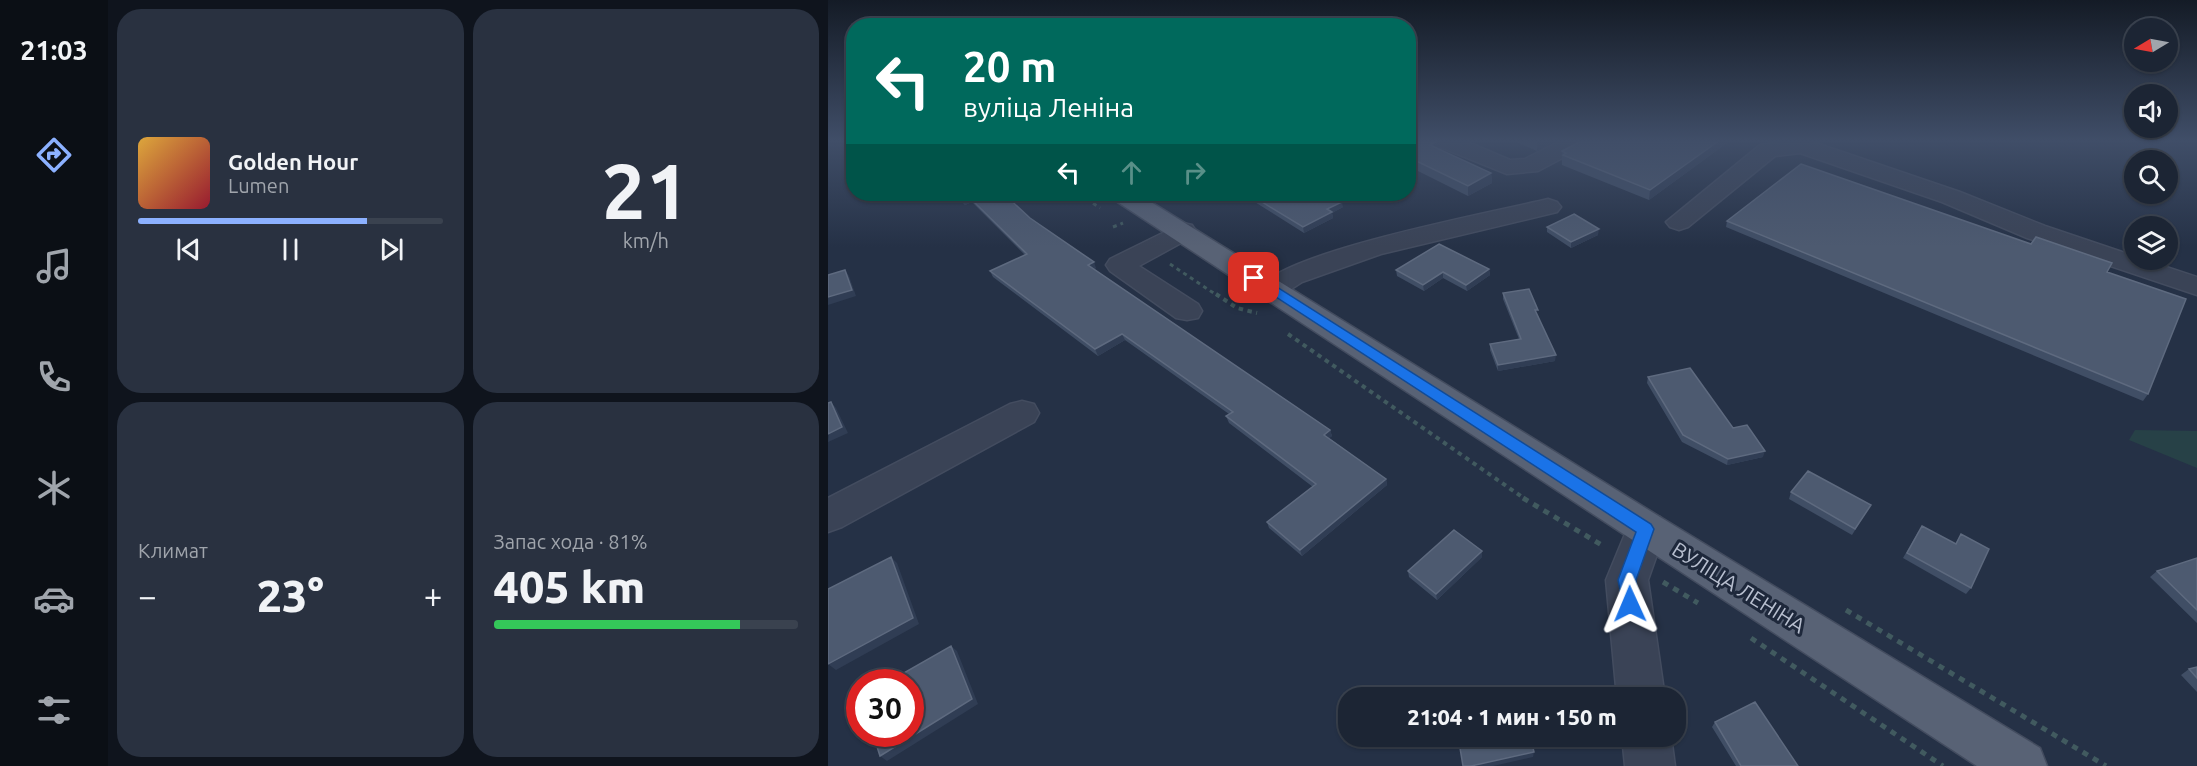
<!DOCTYPE html>
<html lang="ru">
<head>
<meta charset="utf-8">
<style>
  :root { --surface:#1c2534; --page:#293140; --text:#f1f3f6; --muted:#a0a5ac; --line:#3a424f; --accent:#8cb1ff }
  body { margin:0; font-family:Ubuntu,sans-serif; background:var(--page); color:var(--text); height:100vh; display:flex; flex-direction:column; font-size:22px; white-space:nowrap }
  * { box-sizing:border-box; margin:0 }
  p { font-size:20px; color:var(--muted) }
  .icon { flex:none; width:33px; height:33px; fill:none; stroke:currentColor; stroke-width:2; stroke-linecap:round; stroke-linejoin:round }
  .map { position:relative; flex:1; overflow:hidden }
  .side { display:flex; flex-direction:column; gap:9px; padding:9px; background:#0f141d; width:720px }
  .side>* { flex:none }
  .guide { position:absolute; left:18px; top:18px; width:570px; height:183px; border-radius:24px; box-shadow:0 2px 4px #0004,0 0 0 2px var(--line); background:#00695c; color:#fff; overflow:hidden }
  .needle { width:39px; rotate:260deg }
  .controls { position:absolute; left:1296px; top:18px; display:grid; gap:12px }
  .controls a { display:grid; place-items:center; width:54px; height:54px; border-radius:50%; background:var(--surface); box-shadow:0 2px 4px #0004,0 0 0 2px var(--line); font-size:30px }
  .speed { position:absolute; left:18px; top:669px; display:flex; gap:12px; font-size:30px; font-weight:700; text-align:center }
  .speed>* { display:grid; place-content:center; width:78px; height:78px; border-radius:50%; background:var(--surface); box-shadow:0 2px 4px #0004,0 0 0 2px var(--line); line-height:1 }
  .speed .limit { border:9px solid #d22; background:#fff; color:#111 }
  .pin { position:absolute; display:grid; place-items:center; width:51px; height:51px; color:#fff; margin:-26px; border-radius:12px; box-shadow:0 3px 9px #0006 }
  .me { position:absolute; width:66px; margin:-33px; rotate:359deg; stroke-linejoin:round; filter:drop-shadow(0 0 4px #0008) }
  .turn { display:flex; align-items:center; gap:21px; height:126px; padding:0 18px; font-size:27px }
  .turn .icon { width:78px; height:78px; stroke-width:2.5 }
  .turn b { display:block; font-size:42px; line-height:51px }
  .lanes { display:flex; align-items:center; height:57px; padding:0 18px; background:#0003; justify-content:center; gap:30px; direction:ltr }
  .lanes .off { opacity:.35 }
  .big { font-size:45px; font-weight:800; line-height:1.1 }
  .side .tile { flex:1; display:flex; flex-direction:column; justify-content:center; gap:9px; min-width:0; padding:0 21px; border-radius:24px; background:var(--page) }
  .side .dial { align-items:center; gap:0 }
  .dial b { font-size:78px; line-height:1 }
  .song { display:flex; align-items:center; gap:18px }
  .cover { width:72px; height:72px; border-radius:9px; background:linear-gradient(135deg,hsl(40 70% 55%),hsl(350 70% 35%)) }
  .played { height:6px; border-radius:3px; background:linear-gradient(90deg,var(--accent) 75%,var(--line) 75%) }
  .keys { display:flex; justify-content:space-around; direction:ltr }
  .heat { display:flex; justify-content:space-between; align-items:center; font-size:33px; direction:ltr }
  .charge { height:9px; border-radius:4px; background:linear-gradient(90deg,#34c759 81%,var(--line) 0) }
  .side .tiles { flex:1; display:grid; gap:9px; grid-template-columns:repeat(2,1fr) }
  .trip { position:absolute; left:510px; top:687px; width:348px; height:60px; border-radius:24px; background:var(--surface); box-shadow:0 2px 4px #0004,0 0 0 2px var(--line); font-weight:800; line-height:60px; text-align:center }
  main { display:flex; flex:1; min-height:0 }
  .tab-bar { display:flex; flex-direction:column; width:108px; justify-content:space-around; align-items:center; background:#0b0f15; color:var(--muted) }
  .tab-bar .icon { width:42px; height:42px }
  .tab-bar .current { color:var(--accent) }
  .tab-bar b { font-size:27px; color:var(--text) }
  .map>svg:first-child { display:block }
  .green { fill:#274147 }
  .lines { fill:none; stroke-linecap:round; stroke-linejoin:round }
  .minor-casing { stroke:#434c5f; stroke-width:3 }
  .major-casing { stroke:#434c5f; stroke-width:3 }
  .path-far2 { stroke:#415a5f; stroke-width:3; stroke-dasharray:4 4; stroke-linecap:butt }
  .path-far1 { stroke:#415a5f; stroke-width:4; stroke-dasharray:4.5 4.5; stroke-linecap:butt }
  .path { stroke:#415a5f; stroke-width:5; stroke-dasharray:6 6; stroke-linecap:butt }
  .minor { fill:#3a4356; fill-rule:evenodd }
  .major { fill:#586275; fill-rule:evenodd }
  .wall { fill:#404e65 }
  .shaded-wall { fill:#303d54 }
  .building { fill:#4d5a70; stroke:#5e6a7f; stroke-width:1.5 }
  .route { fill:#1a73e8; stroke:#114b97; stroke-width:1.5 }
  .labels { text-anchor:middle; dominant-baseline:central; stroke-width:6; stroke-linejoin:round; paint-order:stroke }
  .street-label { font-size:21px; fill:#b8bfcf; stroke:#1e283b }
</style>
</head>
<body>
<main>
<nav class="tab-bar">
<b>21:03</b>
<svg class="icon current" aria-label="directions" viewBox="0 0 24 24"><path d="M12 3l9 9-9 9-9-9zM9 14v-3h6M13 9l2 2-2 2"/></svg>
<svg class="icon" aria-label="music" viewBox="0 0 24 24"><path d="M9 18V5l10-2v13"/><circle cx="6" cy="18" r="3"/><circle cx="16" cy="16" r="3"/></svg>
<svg class="icon" aria-label="phone" viewBox="0 0 24 24"><path d="M5 4h4l2 5-3 2q2 4 5 5l2-3 5 2v4C11 20 4 13 5 4z"/></svg>
<svg class="icon" aria-label="climate" viewBox="0 0 24 24"><path d="M12 3v18M4 7l16 10M4 17L20 7"/></svg>
<svg class="icon" aria-label="car" viewBox="0 0 24 24"><path d="M5 17H2v-5l4-1 3-4h7l3 4 3 1v5h-3M9 17h6M6 11h13"/><circle cx="7" cy="17" r="2"/><circle cx="17" cy="17" r="2"/></svg>
<svg class="icon" aria-label="filters" viewBox="0 0 24 24"><path d="M4 7h16M4 17h16"/><circle cx="9" cy="7" r="2"/><circle cx="15" cy="17" r="2"/></svg>
</nav>
<section class="side">
<div class="tiles">
<div class="tile">
<div class="song"><i class="cover"></i><div><b>Golden Hour</b><p>Lumen</p></div></div>
<div class="played"></div>
<div class="keys"><svg class="icon" aria-label="previous" viewBox="0 0 24 24"><path d="M18 5L8 12l10 7zM5 5v14"/></svg><svg class="icon" aria-label="pause" viewBox="0 0 24 24"><path d="M8 5v14M16 5v14"/></svg><svg class="icon" aria-label="next" viewBox="0 0 24 24"><path d="M6 5l10 7-10 7zM19 5v14"/></svg></div>
</div>
<div class="tile dial"><b>21</b><p>km/h</p></div>
<div class="tile"><p>Климат</p>
<div class="heat"><a>−</a><b class="big">23°</b><a>+</a></div>
</div>
<div class="tile"><p>Запас хода · 81%</p><b class="big">405 km</b><div class="charge"></div></div>
</div>
</section>
<div class="map">
<svg width="1369" height="766" viewBox="0 0 1369 766">
  <rect width="100%" height="100%" fill="#253146"/>
  <path class="green" d="M1307 430 1369 431V468L1301 440Z"/>
  <g class="lines">
    <defs>
      <path id="minor" d="M604 140H635L682 160 697 159 734 140H762L759 145 710 171 679 174 607 145Z
        M966 140 982 141 1132 192 1217 226 1306 256V260H1317L1369 277V295L1199 238 1114 202 972 153 947 156 860 227 851 230 842 227 838 222 932 145Z
        M720 199 729 202 733 207 729 212 553 254 474 282 454 295 444 298 434 295 430 289C455 251 667 212 720 199Z
        M355 223 364 225 368 231 364 237 311 266 370 304 374 311 370 318 359 320 348 318 282 271 278 265 282 259Z
        M194 401 206 404 211 413 206 422 14 527 0 532V498L182 404Z
        M818 513 832 517 838 529 820 580 837 698H789L778 580 804 517Z
        M794 736H843L847 766H797Z"/>
      <path id="major" d="M282 194H310L832 517 1212 748 1219 766H1149L285 199Z"/>
    </defs>
    <use href="#minor" class="minor-casing"/>
    <use href="#major" class="major-casing"/>
    <path class="path-far2" d="M252 194 272 208
      M285 227 295 223
      M342 264 390 296"/>
    <path class="path-far1" d="M388 294 409 308 429 313
      M460 334 697 499"/>
    <path class="path" d="M695 498 777 547
      M835 582 870 603
      M1018 610 1278 766
      M923 638 1115 766"/>
    <use href="#minor" class="minor"/>
    <use href="#major" class="major"/>
  </g>
  <path class="wall" d="M580 140 612 149 663 173 664 183 640 196 580 166Z
    M684 140H729L709 151Z
    M755 140H903L821 200 734 165V151Z
    M127 194H176L202 218 268 268 266 269 502 430 504 436 501 438 558 479 559 485 474 556 441 528 439 522 485 487 401 423 398 416 401 414 297 340 270 356 165 277 162 271 197 255 144 202 137 205Z
    M414 194H500L515 207 504 213 505 218 476 233Z
    M899 221 1279 272 1320 394 1315 401 898 227Z
    M719 227 770 235 743 248 719 232Z
    M661 269 662 275 639 291 615 278 596 291 569 276 568 270Z
    M675 293 710 316 727 361 670 371 662 350V344L691 339 675 299Z
    M820 377 905 428 935 457 899 465 854 442 819 383Z
    M963 492 1039 511 1024 535 961 499Z
    M1090 532 1127 544 1133 534 1143 588 1138 594 1075 558Z
    M654 557 609 600 581 577 580 571Z
    M1369 558V623L1322 577 1329 571Z
    M1369 667V692L1353 675 1361 669Z
    M887 722 970 766H908L884 727Z"/>
  <path class="shaded-wall" d="M612 140V150L602 145Z
    M710 140H729L709 151V141Z
    M892 140H903L821 200 822 190Z
    M663 173 664 183 640 196V186Z
    M141 197 144 202 137 205 134 199Z
    M514 202 515 207 504 213 505 218 476 233 475 227 499 209Z
    M771 229 770 235 743 248V242Z
    M266 262 268 268 262 271 260 265Z
    M661 269 662 275 639 291 638 285Z
    M17 270 21 276 28 296 0 305V297Z
    M615 272V278L596 291 595 285Z
    M294 334 297 340 270 356 267 349Z
    M728 355 727 361 670 371V365Z
    M3 402 8 408 20 433 0 442Z
    M502 430 504 436 498 441 496 435Z
    M937 451 935 457 899 465 900 459Z
    M558 479 559 485 474 556 472 550Z
    M654 551V557L609 600 608 594Z
    M63 557 69 563 91 624 8 670 0 664Z
    M123 646 129 651 150 704 59 761 52 756Z
    M706 752 705 757 665 766H643Z"/>
  <path class="building" d="M580 140H611L602 145 663 173 640 186 580 157Z
    M755 140H892L822 190 735 155 738 153 734 151Z
    M973 164 1203 244 1208 237 1284 263 1279 272 1358 299 1320 394 899 221Z
    M129 194H176L202 218 266 262 260 265 502 430 496 435 558 479 472 550 439 522 488 484 398 416 405 412 294 334 267 349 162 271 199 254 141 197 134 199Z
    M421 194H500L514 202 499 209 504 212 475 227Z
    M746 214 771 229 743 242 719 227Z
    M611 244 661 269 638 285 615 272 595 285 568 270Z
    M17 270 24 290 0 297V275Z
    M701 289 710 310H707L728 355 670 365 662 344 693 339 675 293Z
    M862 368 905 428 919 425 937 451 900 459 855 435 820 377Z
    M3 402 14 427 0 434V403Z
    M980 471 1043 505 1027 529 963 492Z
    M1094 526 1128 544 1133 534 1161 549 1143 588 1079 553Z
    M626 530 654 551 608 594 580 571Z
    M63 557 85 618 0 664V589Z
    M1369 558V610L1329 571Z
    M123 646 144 699 52 756 45 734H82V682H60Z
    M1369 667V678L1361 669Z
    M693 695V698H681Z
    M927 702 970 766H913L887 722Z
    M630 736H702L706 752 643 766H635Z"/>
  <linearGradient id="sky" x2="0" y2="1"><stop stop-color="#141b26"/><stop offset="0.57" stop-color="#404e68"/><stop offset="1" stop-color="#404e68" stop-opacity="0"/></linearGradient>
  <rect width="1369" height="247" fill="url(#sky)"/>
  <path class="route" d="M422 275H430L823 524 826 529 808 580 811 604 808 609 802 612 796 609 790 580 808 532 422 280Z"/>
  <g class="labels">
    <g class="street-label">
      <text transform="translate(911 587) rotate(32)">ВУЛІЦА ЛЕНІНА</text>
    </g>
  </g>
</svg>
<div class="controls">
<a><svg class="needle" viewBox="-14 -14 28 28"><path d="M0-13l5 13h-10z" fill="#e53935"/><path d="M0 13l5-13h-10z" fill="#a0a5ac"/></svg></a>
<a><svg class="icon" aria-label="sound" viewBox="0 0 24 24"><path d="M4 9h4l5-4v14l-5-4H4zM17 9q2 3 0 6"/></svg></a>
<a><svg class="icon" aria-label="search" viewBox="0 0 24 24"><circle cx="10" cy="10" r="6"/><path d="M15 15l6 6"/></svg></a>
<a><svg class="icon" aria-label="layers" viewBox="0 0 24 24"><path d="M12 4l9 5-9 5-9-5zM3 14l9 5 9-5"/></svg></a>
</div>
<div class="speed"><div class="limit">30</div></div>
<div class="pin" style="left:426px;top:278px;background:#d93025"><svg class="icon" aria-label="arrive" viewBox="0 0 24 24"><path d="M6 21V4h12l-3 4 3 4H6"/></svg></div>
<svg class="me" style="left:802px;top:604px" viewBox="-20 -20 40 40"><path d="M0-17L14 15 0 8-14 15z" fill="#1a73e8" stroke="#fff" stroke-width="4"/></svg>
<div class="trip">21:04 · 1 мин · 150 m</div>
<div class="guide">
<div class="turn"><svg class="icon" aria-label="left" viewBox="0 0 24 24"><path d="M17 20v-9H6M10 6l-5 5 5 5"/></svg><div><b>20 m</b>вуліца Леніна</div></div>
<div class="lanes"><svg class="icon" aria-label="left" viewBox="0 0 24 24"><path d="M17 20v-9H6M10 6l-5 5 5 5"/></svg><svg class="icon off" aria-label="ahead" viewBox="0 0 24 24"><path d="M12 20V5M6 11l6-6 6 6"/></svg><svg class="icon off" aria-label="right" viewBox="0 0 24 24"><path d="M7 20v-9h11M14 6l5 5-5 5"/></svg></div>
</div>
</div>
</main>
</body>
</html>
